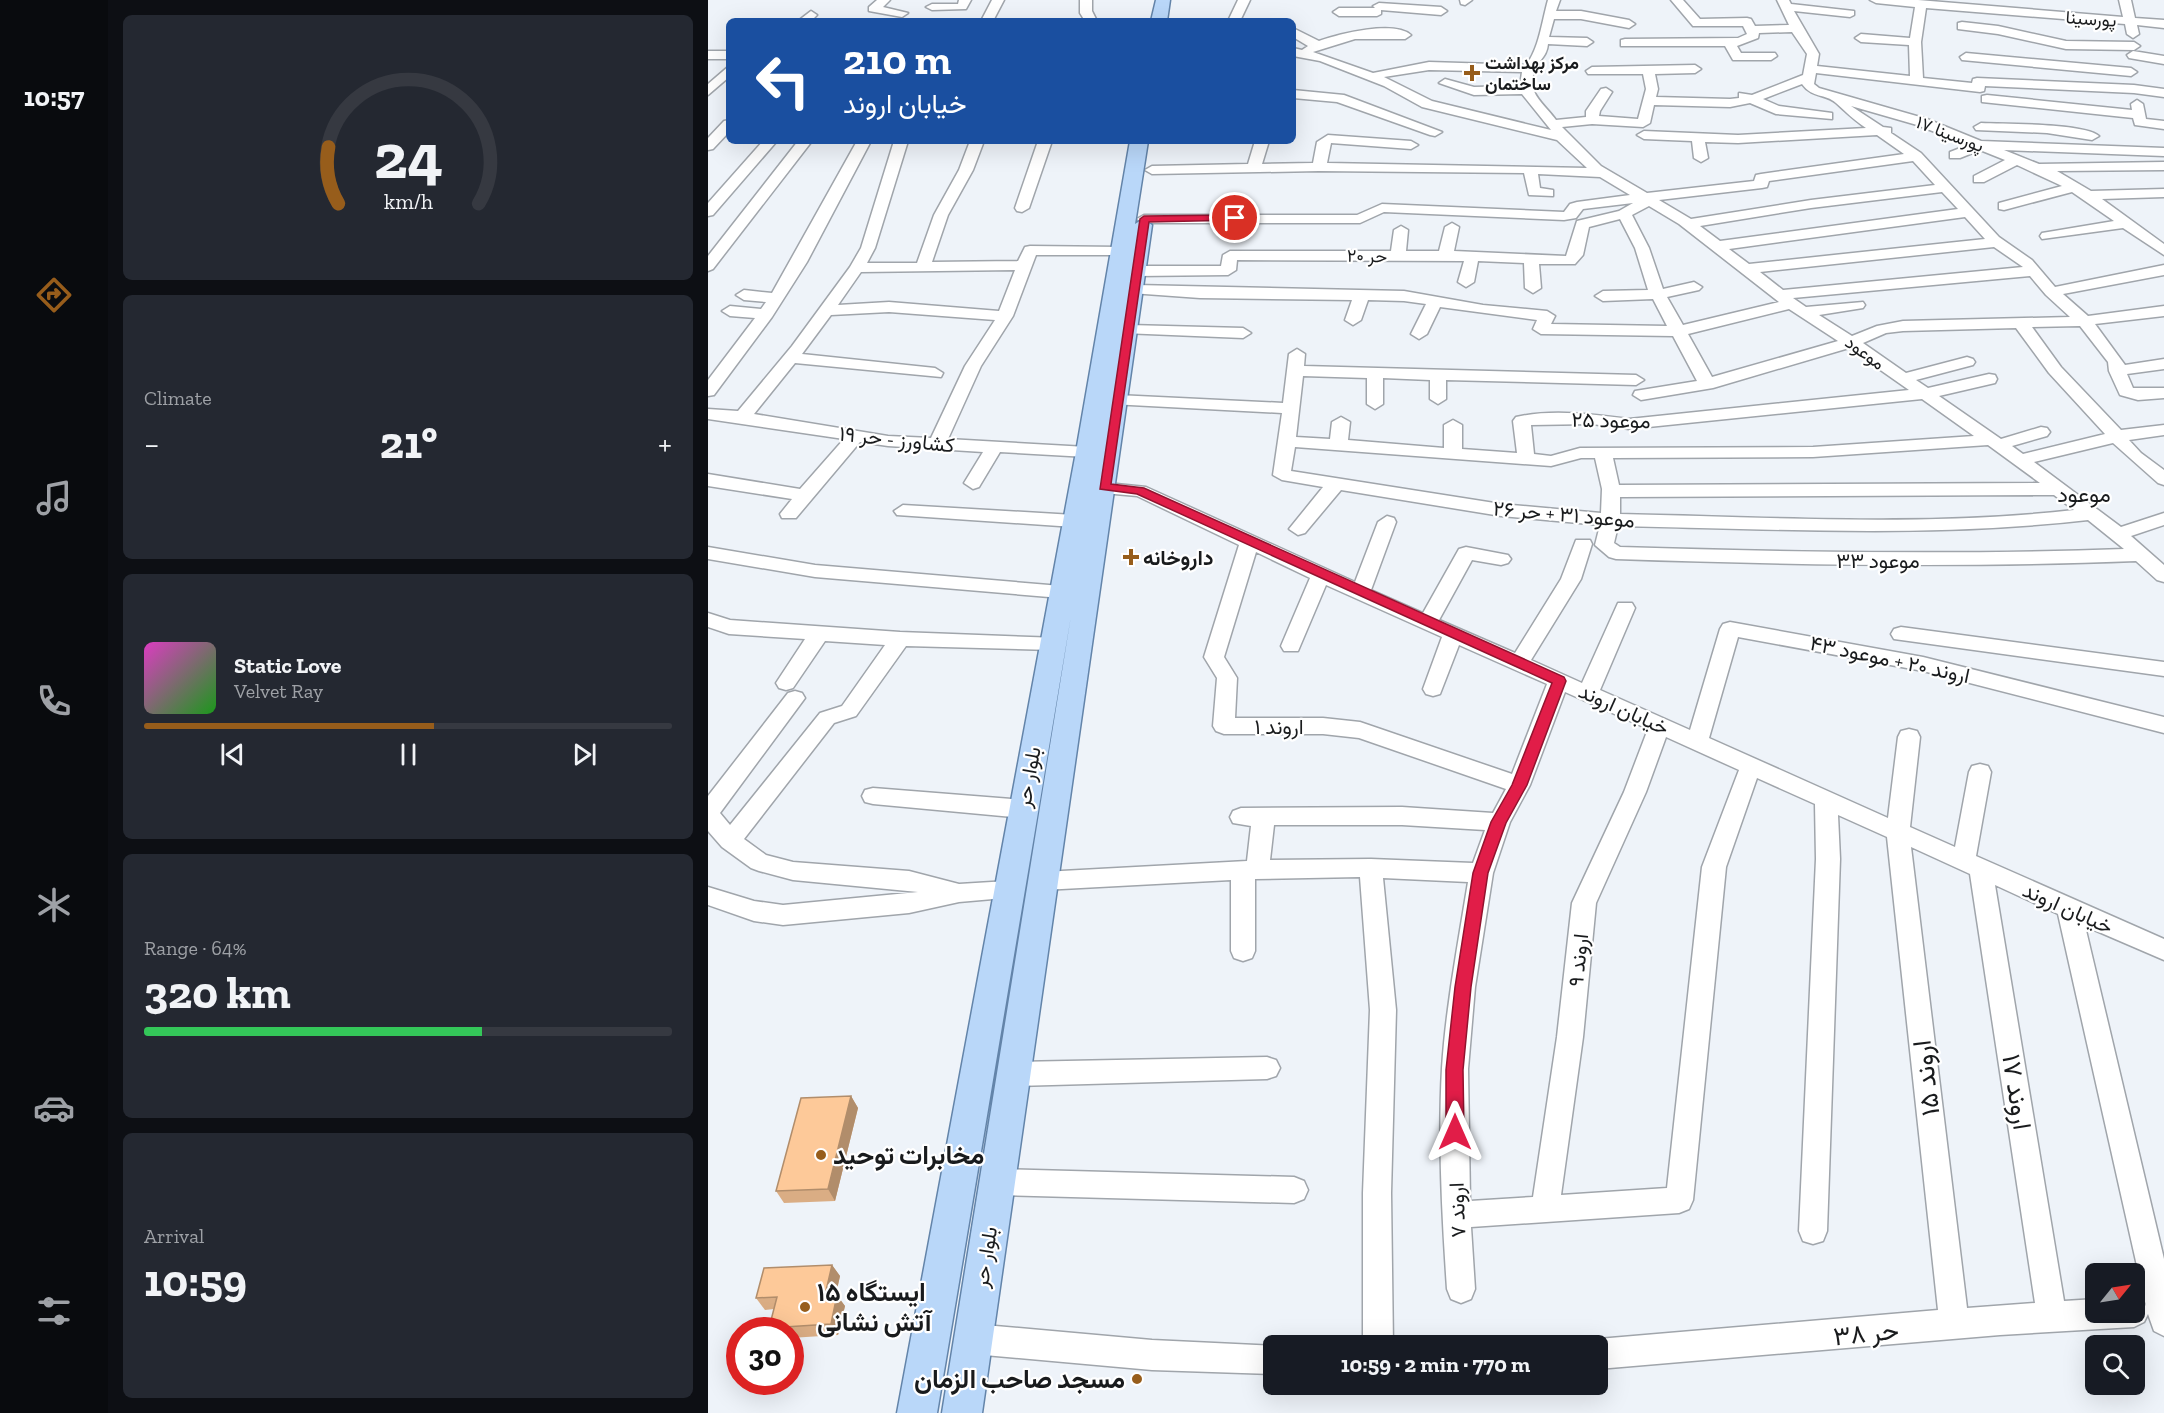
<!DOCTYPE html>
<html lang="en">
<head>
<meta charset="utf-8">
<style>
  :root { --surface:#171b24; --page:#242831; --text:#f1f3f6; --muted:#9ea1a6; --line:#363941; --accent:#975d1b }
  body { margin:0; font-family:"Zilla Slab",Vazirmatn,serif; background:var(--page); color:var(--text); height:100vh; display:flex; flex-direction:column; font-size:22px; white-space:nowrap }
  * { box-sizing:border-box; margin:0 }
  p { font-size:20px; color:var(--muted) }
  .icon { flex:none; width:33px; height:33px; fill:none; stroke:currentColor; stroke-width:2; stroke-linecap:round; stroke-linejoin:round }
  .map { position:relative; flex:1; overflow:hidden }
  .side { display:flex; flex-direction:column; gap:15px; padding:15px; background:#0d0f14; width:600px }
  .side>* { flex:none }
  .hud { position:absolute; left:18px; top:18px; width:570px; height:126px; border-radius:9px; box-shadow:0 6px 24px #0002; background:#1a4fa0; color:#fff; overflow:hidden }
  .needle { width:39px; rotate:60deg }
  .tools { position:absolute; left:1377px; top:1263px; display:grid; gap:12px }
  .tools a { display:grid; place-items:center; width:60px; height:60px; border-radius:9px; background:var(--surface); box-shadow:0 6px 24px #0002; font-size:30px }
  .speed { position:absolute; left:18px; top:1317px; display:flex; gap:12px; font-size:30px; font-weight:700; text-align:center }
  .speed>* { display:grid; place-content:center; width:78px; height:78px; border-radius:50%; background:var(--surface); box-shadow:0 6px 24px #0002; line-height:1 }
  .speed .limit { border:9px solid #d22; background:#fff; color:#111 }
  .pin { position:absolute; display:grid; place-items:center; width:51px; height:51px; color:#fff; margin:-26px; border:3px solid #fff; border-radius:50%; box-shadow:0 2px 6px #0007 }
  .me { position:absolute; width:66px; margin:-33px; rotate:0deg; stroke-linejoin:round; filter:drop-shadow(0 0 4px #0008) }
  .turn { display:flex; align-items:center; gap:21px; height:126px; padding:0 18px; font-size:27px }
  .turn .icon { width:78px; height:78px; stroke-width:2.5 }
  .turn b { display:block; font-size:42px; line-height:51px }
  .big { font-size:45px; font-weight:800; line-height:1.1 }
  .side .widget { flex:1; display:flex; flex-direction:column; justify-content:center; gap:9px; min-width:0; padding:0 21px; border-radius:9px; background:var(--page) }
  .side .dial { align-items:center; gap:0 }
  .dial svg { height:156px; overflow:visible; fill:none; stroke:var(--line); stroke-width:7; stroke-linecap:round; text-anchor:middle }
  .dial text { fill:var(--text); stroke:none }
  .song { display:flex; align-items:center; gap:18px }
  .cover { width:72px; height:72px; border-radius:9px; background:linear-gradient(135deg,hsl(310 70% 55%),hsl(120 70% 35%)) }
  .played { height:6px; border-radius:3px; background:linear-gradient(90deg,var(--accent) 55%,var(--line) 55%) }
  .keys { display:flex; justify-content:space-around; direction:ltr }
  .heat { display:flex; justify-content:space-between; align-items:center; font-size:33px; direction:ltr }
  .charge { height:9px; border-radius:4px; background:linear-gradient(90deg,#34c759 64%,var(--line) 0) }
  .trip { position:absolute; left:555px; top:1335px; width:345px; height:60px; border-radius:9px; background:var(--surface); box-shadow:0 6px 24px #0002; font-weight:800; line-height:60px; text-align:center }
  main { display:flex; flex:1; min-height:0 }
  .menu { display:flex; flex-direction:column; width:108px; justify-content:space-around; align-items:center; background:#090b0e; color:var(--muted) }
  .menu .icon { width:42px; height:42px }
  .menu .current { color:var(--accent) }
  .menu b { font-size:27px; color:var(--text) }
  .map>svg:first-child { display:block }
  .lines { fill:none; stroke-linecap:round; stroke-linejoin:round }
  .minor-casing { stroke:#a0a5ab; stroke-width:3 }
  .major-casing { stroke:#6384a9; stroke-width:3 }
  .minor { fill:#fff; fill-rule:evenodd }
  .major { fill:#b9d7f9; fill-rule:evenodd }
  .wall { fill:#daad84 }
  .shaded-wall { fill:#b18d6b }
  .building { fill:#fdc999; stroke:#b18d6b; stroke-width:1.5 }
  .route { fill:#e11d48; stroke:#92132f; stroke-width:1.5 }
  .poi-dot { fill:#975d1b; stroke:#fff; stroke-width:2 }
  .labels { text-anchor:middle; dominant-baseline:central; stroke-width:4.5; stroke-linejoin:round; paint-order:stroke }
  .far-street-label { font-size:18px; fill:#191b1d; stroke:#fff }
  .far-poi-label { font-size:18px; font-weight:bold; fill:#191b1d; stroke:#fff; text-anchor:start }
  .street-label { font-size:21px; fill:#191b1d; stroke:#fff }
  .poi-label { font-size:21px; font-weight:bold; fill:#191b1d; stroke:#fff; text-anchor:start }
  .neighbourhood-label { font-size:22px; fill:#191b1d; stroke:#fff }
  .near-street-label { font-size:26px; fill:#191b1d; stroke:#fff }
  .near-poi-label { font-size:26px; font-weight:bold; fill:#191b1d; stroke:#fff; text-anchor:start }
</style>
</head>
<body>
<main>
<nav class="menu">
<b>10:57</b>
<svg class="icon current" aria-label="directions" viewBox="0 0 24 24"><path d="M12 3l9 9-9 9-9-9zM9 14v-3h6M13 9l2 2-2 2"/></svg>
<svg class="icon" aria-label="music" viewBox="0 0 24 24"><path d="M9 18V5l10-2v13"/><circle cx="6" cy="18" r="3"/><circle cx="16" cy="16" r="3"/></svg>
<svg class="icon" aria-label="phone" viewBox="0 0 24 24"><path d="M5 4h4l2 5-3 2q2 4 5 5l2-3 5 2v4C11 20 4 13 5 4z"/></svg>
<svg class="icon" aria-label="climate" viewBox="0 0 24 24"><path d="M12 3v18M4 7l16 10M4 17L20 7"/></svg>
<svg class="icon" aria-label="car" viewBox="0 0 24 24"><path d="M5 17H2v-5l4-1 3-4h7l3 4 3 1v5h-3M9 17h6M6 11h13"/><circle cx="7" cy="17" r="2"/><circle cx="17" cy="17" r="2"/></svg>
<svg class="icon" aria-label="filters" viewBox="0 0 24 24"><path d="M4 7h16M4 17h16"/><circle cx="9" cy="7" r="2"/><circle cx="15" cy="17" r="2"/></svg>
</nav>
<section class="side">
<div class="widget dial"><svg viewBox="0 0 100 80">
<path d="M14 69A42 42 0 1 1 86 69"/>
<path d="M14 69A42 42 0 0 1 9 40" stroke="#975d1b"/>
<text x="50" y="56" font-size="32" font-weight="700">24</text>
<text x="50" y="72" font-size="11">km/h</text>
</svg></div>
<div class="widget"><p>Climate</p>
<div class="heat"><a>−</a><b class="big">21°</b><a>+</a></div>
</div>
<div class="widget">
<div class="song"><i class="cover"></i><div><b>Static Love</b><p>Velvet Ray</p></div></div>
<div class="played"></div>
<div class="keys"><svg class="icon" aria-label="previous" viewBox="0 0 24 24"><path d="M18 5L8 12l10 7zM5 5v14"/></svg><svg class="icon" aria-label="pause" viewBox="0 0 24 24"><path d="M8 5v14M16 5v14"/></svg><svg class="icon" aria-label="next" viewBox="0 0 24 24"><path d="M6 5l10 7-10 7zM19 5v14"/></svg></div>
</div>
<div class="widget"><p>Range · 64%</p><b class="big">320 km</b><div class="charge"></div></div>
<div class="widget"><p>Arrival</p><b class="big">10:59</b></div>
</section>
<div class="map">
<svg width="1456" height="1413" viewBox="0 0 1456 1413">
  <rect width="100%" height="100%" fill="#eef3f9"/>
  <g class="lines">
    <defs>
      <path id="minor" d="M169 0H182L175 7 200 13 194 17 161 11V7Z
        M251 0H263L258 9 224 10 218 7 224 4H250Z
        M284 0H296L285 21H273Z
        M372 0H384V11L389 21H377L372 13Z
        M530 0H542L532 21H520Z
        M752 0H764L757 5 753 4Z
        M840 0H852L848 11H873L921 20 927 24 921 28 873 19H846L841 37 879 38 885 42 879 46 840 44C839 56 832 59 827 69 817 93 836 103 848 120L878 117V111L893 89 898 88 904 92 892 111 891 116 930 119 938 89 935 74H880L878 71 884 67 987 65 993 69 987 73 947 74 950 89 948 97 1022 99 1031 98V93L1044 95 1095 75 1099 54 1084 32 1051 33 1050 38 1029 46 1033 53H1067L1069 56 1063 60H1025L1017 46H913V40L917 39 1030 38 1039 34 1035 26H985L963 0H975L992 19 1039 18 1043 19 1047 26 1081 25 1069 0H1081L1083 4 1146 11V15L1142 17 1086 11 1111 54 1109 66 1202 76 1201 45 1153 42 1147 38 1153 34 1202 38 1207 7 1168 3 1162 0H1210L1415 17 1411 0H1423L1427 18 1456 20V28L1429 25 1431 34 1425 38 1419 34 1417 24 1218 8 1213 42 1215 78 1264 83 1265 79 1269 78 1426 85 1456 89V97L1426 93 1277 86 1276 91 1272 92 1108 73 1106 84 1111 88 1219 119 1273 141 1456 148V156L1296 150 1331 164 1456 162V170L1349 171 1383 191 1456 189V197L1394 199 1456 244V255L1415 228 1334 239 1332 236 1334 233 1406 221 1364 192 1296 210 1291 209V203L1354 186 1309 165 1276 182H1266V176L1297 160 1272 150 1252 158H1242V152L1260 145 1209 125 1143 106 1175 127 1183 128V133L1213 153 1291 237 1324 260 1347 287 1456 265V275L1355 294 1380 316 1456 306V316L1387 324 1417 365 1456 359V369L1419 374 1425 388H1456V398L1430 400 1412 395 1401 371 1400 362 1372 326 1324 327 1353 367 1413 430 1456 425V435L1421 440 1433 453 1456 470V485L1450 483 1405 443 1326 462 1413 527 1456 513V525L1423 536 1456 565V582L1449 580 1428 561C1255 568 1082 565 908 559L901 557 887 545 892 525 793 516 633 490 597 533 590 535 581 529 615 487 574 480 565 475 574 413 403 404 401 400 409 395 575 403 581 354 589 349 597 354 596 366 928 375 936 380 928 385 738 380V399L730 404 722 399V380L675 378V404L667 409 659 404V378L595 376 588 437 622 439 624 422 633 417 642 422 640 440 736 448V425L745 420 754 425V449L809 453 805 421 808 417C843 409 885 414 921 419L1201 390 1141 348 1005 388 933 400 925 395 927 391 989 381 965 336 833 334 825 329 829 320 732 307 719 334 711 339 703 334 718 304 696 301 660 300 653 320 645 325 637 320 644 300 492 298 423 293 420 290 423 287 428 285 696 291 775 305 839 311 847 316 843 324 959 326 945 299 895 301 887 296 895 291 940 290 927 248 912 219 881 227 875 255 867 264H831L833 288 825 293 817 288 816 263 770 261 766 282 758 287 750 282 756 261 529 260 528 270 520 275 429 276 421 271 429 266H513L515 255 522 251H683L686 230 693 226 700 230 698 251H731L737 227 744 223 751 227 746 251 858 256 869 221 911 211 925 203 875 209 868 218 856 220 676 212 652 223H436L429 219 436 215H649L674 204 856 212 862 204 869 202 922 195 892 177 830 174 832 188 845 190V196L821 195 816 173 611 171 444 174 437 170 444 166 540 164 547 141H561L554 164 605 163 609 142 620 135 703 141 710 145 703 149 623 143 619 163 879 168 849 140 714 107 676 86 612 61 585 56V48L594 50 600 46 585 37V28L611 41C631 34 686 20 703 35L697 39H647L605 52 665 73 721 62 818 65C831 49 834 21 840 0ZM721 70 814 72 812 86 766 87 737 79 731 83 766 95 814 94 843 130 724 101 676 77ZM1094 84C1105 99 1117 93 1128 103 1138 112 1146 120 1158 128L1030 135 936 131 929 135 936 139 984 141 986 158 993 162 1000 158 997 142 1030 143 1169 135 1196 154 1053 174 1048 175 1046 181 939 193 893 166 854 127 884 124 935 127 942 123 946 105 1022 107 1042 103 1068 114 1124 119V113L1071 106 1055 99ZM1205 161 1227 185 1103 200 983 219 951 200 1054 188 1059 187 1061 181ZM1234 192 1250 209 1012 241 992 226 1103 208ZM941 206 971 224 1071 302 975 325 959 297 991 290 994 287 986 282 955 289 941 248 924 215ZM1257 217 1277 239 1041 264 1021 249ZM1286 247 1315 267 1075 290 1052 272ZM1322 276 1338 295 1362 317 1195 321 1169 326 1144 336 1111 315 1155 308 1157 305 1155 302 1098 307 1085 298ZM1081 309 1130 341 1004 377 980 334ZM1308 328 1341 373 1397 434 1315 454 1304 446 1339 436 1342 432 1339 428 1333 427 1293 439 1231 396 1287 383 1289 379 1287 375 1281 374 1220 388 1208 380 1265 365 1267 362 1265 359 1259 357 1198 373 1155 343 1178 333 1195 331ZM1214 399 1266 436 1105 447 872 448 843 456 826 454 823 425 884 424 921 429ZM1280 445 1332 483 911 485 905 458 1105 457ZM587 447 843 466 873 458H887L894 489 893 513 793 504 583 471ZM1346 495 1366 510C1216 527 1062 517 912 514V497ZM1380 520 1416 549C1247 555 1080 552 912 547L906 543 910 526C1066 529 1224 538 1380 520Z
        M671 3 733 7 739 11 733 15 673 10V14L669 16H631L625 12 631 8H667L665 6Z
        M103 11 109 15 103 21H90Z
        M1254 22 1290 26 1358 41 1426 42 1432 46 1426 50 1358 49 1290 34 1250 29V23Z
        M0 51H21V59H0Z
        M1425 51 1456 56V64L1421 58 1419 55Z
        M1258 53 1423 68 1429 72 1423 76 1254 60 1252 57Z
        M21 66V77L0 95V84Z
        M585 90 636 95 734 132 727 136 722 135 629 102 585 98Z
        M1279 95 1424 110 1423 104 1429 100 1435 104 1438 119 1456 121V129L1427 125 1425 118 1274 102V96Z
        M21 120V132L5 149 0 150V138L16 121Z
        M1273 123C1295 124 1377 123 1391 136L1384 140 1339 133 1268 130 1266 127Z
        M55 141H69L5 215 0 216V203Z
        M90 141H104L5 269 0 271V256Z
        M149 141H163L99 262 64 317 6 395 0 396V380L47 318 22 316 14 311 22 306 53 309 58 302 36 300 28 295 36 290 64 293Z
        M186 141H200L167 248 159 263H209L226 215 251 170 262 141H276L265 170 240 215 224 262 310 261 317 247 322 246 413 247 420 251 413 255H328L305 316 273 366 240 439 379 447 388 452 379 457 292 452 271 487 265 489 256 483 275 452 180 446 152 442 88 518H74L72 514 84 499 0 486V474L92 489 136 439 0 419V409L30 411 84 346 142 267 153 248ZM307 270 291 311 181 302 130 305 153 272ZM181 312 287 320 257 366 223 438 180 436 46 414 87 363 233 377 235 373 227 368 94 354 123 315Z
        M330 141H344L321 208 314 212 309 211 307 208Z
        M421 325 535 328 543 333 535 338 415 333 413 330Z
        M379 481 438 487 647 582 670 522 679 516 686 518 688 522 663 590 715 613 751 549 758 547 800 555 803 559 800 563 793 565 764 560 731 620 807 653 853 579 868 540H882L884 544 873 579 823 660 874 683 910 603H924L927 608 892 690 982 730 1012 629 1015 624 1022 622 1215 657 1456 717V733L1215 671 1030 637 1001 738 1180 818 1190 737 1193 731 1201 729 1209 731 1212 737 1202 827 1247 847 1261 772 1264 766 1272 764 1280 766 1283 772 1268 856 1456 939V960L1377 926 1456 1259V1336L1446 1331 1440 1314 1436 1322 1426 1327 1292 1335 890 1369V1346H879L890 1339 1230 1310 1179 837 1130 815 1132 859 1119 1231 1115 1241 1105 1244 1095 1241 1091 1231 1108 859 1107 804 1049 778 1018 867 985 1200 981 1209 971 1213 763 1227 767 1289 763 1299 753 1303 743 1299 739 1289C734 1216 730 1141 734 1068 738 1006 750 944 760 882L675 878 688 1010 683 1193 685 1346H655V1193L662 1010 652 877 547 879V951L544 958 535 961 526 958 523 951V880L335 890 327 888 323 881 327 874 335 872 539 861 543 826 525 823 522 817 525 811 533 808 694 807 785 813 798 789 651 738 615 734H516L508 731 505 726 509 678 496 657 531 545 429 496 373 491 370 487 373 483ZM548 552 602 578 573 646 576 651H590L618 585 734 637 715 689 718 694 725 696 732 694 751 645 839 684 804 774 652 722 615 718H527L529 678 516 657ZM857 692 940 729 916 792 864 903 849 1037 825 1197 762 1201 760 1069 767 987 785 873 802 822 822 785ZM958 737 1031 770 994 867 959 1188 853 1195 875 1037 888 903 938 792ZM566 825H694L777 830 765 863 663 859 562 860ZM1203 847 1262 874 1327 1303 1259 1308ZM1287 885 1350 914 1438 1306 1436 1302 1426 1298V1312H1388V1299L1356 1301Z
        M195 505 366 515 375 521 366 527 189 515 186 511Z
        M0 547 107 565 353 586 360 587 363 592 360 597 353 598 107 577 0 559Z
        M0 613 22 620 192 632 351 638 354 643 351 648 344 650 198 646 148 716 126 723 36 839 58 855 85 862 201 871 251 884 300 881 308 883 312 890 308 897 251 902 201 913 75 925 46 921 0 905V887L46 901 75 905 210 892 85 880 51 871 43 868 14 847 0 831V796L80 693 87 691 94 693 97 698 12 813 22 825 112 713 134 706 177 645 117 641 85 688 78 690 71 688 68 683 97 639 21 634 0 627Z
        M1193 627 1456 662V676L1186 639 1183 634 1186 629Z
        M165 788 315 800 323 803 326 809 323 815 315 818 165 804 157 802 154 796 157 790Z
        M559 1057 568 1060 572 1068 568 1076 559 1079 305 1086 296 1082 292 1074 296 1066 305 1062Z
        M289 1169 586 1177 596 1181 600 1190 596 1199 586 1203 289 1195 279 1191 275 1182 279 1173Z
        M265 1324 444 1340 569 1346H566V1374L444 1370 265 1354 255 1349 250 1339 255 1329Z"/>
      <path id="major" d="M448 0H462L459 21H443Z
        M422 141H440L427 224 435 219 444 225 274 1413H234L363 616 229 1413H189L368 452Z"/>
    </defs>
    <use href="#minor" class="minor-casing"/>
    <use href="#major" class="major-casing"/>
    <use href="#minor" class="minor"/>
    <use href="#major" class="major"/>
  </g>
  <path class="wall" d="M143 1096 150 1108 127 1201 76 1203 68 1191Z
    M124 1265 132 1276 128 1295 137 1306 130 1335 82 1338V1330H64L61 1328 66 1309 57 1310 48 1298Z"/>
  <path class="shaded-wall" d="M143 1096 150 1108 127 1201 120 1189Z
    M124 1265 132 1276 125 1306 117 1295Z
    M129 1295 137 1306 130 1335 123 1324Z"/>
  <path class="building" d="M143 1096 120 1189 68 1191 93 1098Z
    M124 1265 117 1295H129L123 1324 61 1328 69 1297 48 1298 56 1268Z"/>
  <path class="route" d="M527 215 532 218 531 220 441 222 403 484 436 488 856 677 858 681 819 785 798 823 780 873 763 987 755 1070 756 1132 753 1138 747 1140 741 1138 738 1132V1070L747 987 765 873 783 822 804 785 844 683 429 494 392 489 432 219 436 216Z"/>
  <g class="poi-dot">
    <path d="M761 64h6v6h6v6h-6v6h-6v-6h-6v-6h6z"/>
    <path d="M420 548h6v6h6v6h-6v6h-6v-6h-6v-6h6z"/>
    <circle cx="113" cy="1155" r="6"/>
    <circle cx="97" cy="1307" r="6"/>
    <circle cx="429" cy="1379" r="6"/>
  </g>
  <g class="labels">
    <g class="far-street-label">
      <text transform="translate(1383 19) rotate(4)">پورسینا</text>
      <text transform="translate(1242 134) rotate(21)">پورسینا ۱۷</text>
      <text transform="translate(659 256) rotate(1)">حر ۲۰</text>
      <text transform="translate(1157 353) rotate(36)">موعود</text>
    </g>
    <g class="far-poi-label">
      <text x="777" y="63">مرکز بهداشت<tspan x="777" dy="21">ساختمان</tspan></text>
    </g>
    <g class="street-label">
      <text transform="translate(903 420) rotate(1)">موعود ۲۵</text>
      <text transform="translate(189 439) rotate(6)">کشاورز - حر ۱۹</text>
      <text transform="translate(856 514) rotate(5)">موعود ۳۱ + حر ۲۶</text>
      <text x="1170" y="560">موعود ۳۳</text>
      <text transform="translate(1182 659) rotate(12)">اروند ۲۰ + موعود ۴۳</text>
      <text transform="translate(916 709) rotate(24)">خیابان اروند</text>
      <text x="571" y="726">اروند ۱</text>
      <text transform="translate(320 777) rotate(-80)">بلوار حر</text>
      <text transform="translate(1360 908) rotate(24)">خیابان اروند</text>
      <text transform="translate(870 960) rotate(-84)">اروند ۹</text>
      <text transform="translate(749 1210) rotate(-92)">اروند ۷</text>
      <text transform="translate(277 1257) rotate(-81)">بلوار حر</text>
    </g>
    <g class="poi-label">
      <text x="435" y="557">داروخانه</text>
    </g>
    <g class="neighbourhood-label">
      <text x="1376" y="494">موعود</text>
    </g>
    <g class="near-street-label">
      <text transform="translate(1218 1078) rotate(-97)">اروند ۱۵</text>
      <text transform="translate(1309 1092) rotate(81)">اروند ۱۷</text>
      <text transform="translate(1158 1333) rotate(-6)">حر ۳۸</text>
    </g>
    <g class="near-poi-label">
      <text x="125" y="1155">مخابرات توحید</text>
      <text x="109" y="1292">ایستگاه ۱۵<tspan x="109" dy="30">آتش نشانی</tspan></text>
      <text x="417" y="1379" text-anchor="end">مسجد صاحب الزمان</text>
    </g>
  </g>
</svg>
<div class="tools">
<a><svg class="needle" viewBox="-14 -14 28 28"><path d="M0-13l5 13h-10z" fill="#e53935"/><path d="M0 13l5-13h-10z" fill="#9ea1a6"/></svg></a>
<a><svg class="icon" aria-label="search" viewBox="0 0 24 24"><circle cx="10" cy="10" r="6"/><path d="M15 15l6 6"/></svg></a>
</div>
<div class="speed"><div class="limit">30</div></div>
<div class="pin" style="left:527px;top:218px;background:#d93025"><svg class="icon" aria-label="arrive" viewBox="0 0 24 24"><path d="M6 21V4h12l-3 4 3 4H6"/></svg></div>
<svg class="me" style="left:747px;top:1132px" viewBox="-20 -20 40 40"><path d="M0-17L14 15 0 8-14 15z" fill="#e11d48" stroke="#fff" stroke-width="4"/></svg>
<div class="trip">10:59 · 2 min · 770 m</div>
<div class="hud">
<div class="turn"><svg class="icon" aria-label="left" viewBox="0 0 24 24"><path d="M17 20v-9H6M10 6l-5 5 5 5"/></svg><div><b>210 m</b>خیابان اروند</div></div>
</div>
</div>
</main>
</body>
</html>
